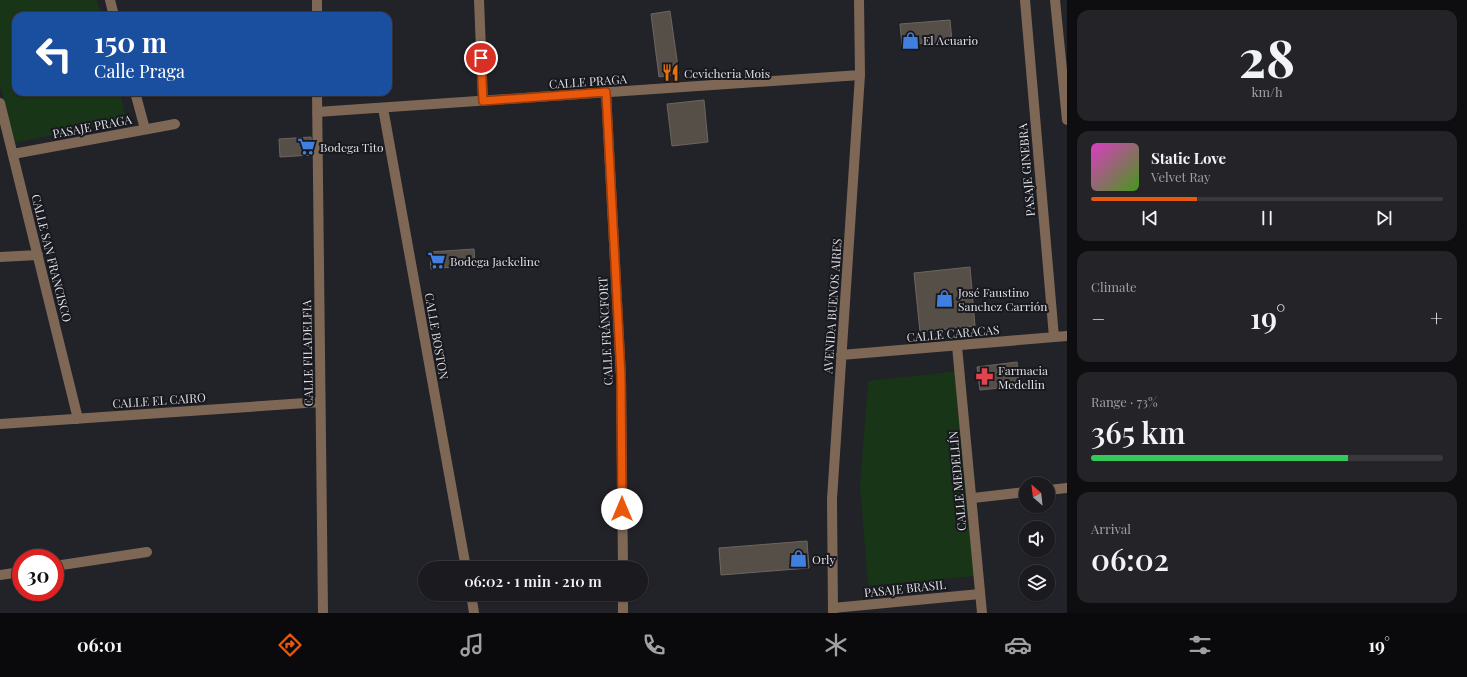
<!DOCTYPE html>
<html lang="en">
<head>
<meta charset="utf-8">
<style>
  :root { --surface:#1a1a1f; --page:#232328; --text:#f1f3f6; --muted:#9fa1a4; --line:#38383d; --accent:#ea580c }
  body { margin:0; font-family:"Playfair Display",serif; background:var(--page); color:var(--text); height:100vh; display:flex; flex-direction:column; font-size:15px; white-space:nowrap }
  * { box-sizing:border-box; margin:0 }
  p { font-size:13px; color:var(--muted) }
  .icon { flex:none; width:22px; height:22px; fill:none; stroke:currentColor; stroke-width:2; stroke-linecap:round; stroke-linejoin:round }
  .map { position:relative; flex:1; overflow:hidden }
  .drawer { display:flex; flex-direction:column; gap:10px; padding:10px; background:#0e0e11; width:400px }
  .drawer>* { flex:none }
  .hud { position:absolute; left:12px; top:12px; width:380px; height:84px; border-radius:12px; box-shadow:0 1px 3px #0004,0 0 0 1px var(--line); background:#1a4fa0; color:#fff; overflow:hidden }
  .needle { width:26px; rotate:332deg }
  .controls { position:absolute; left:1019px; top:477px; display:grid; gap:8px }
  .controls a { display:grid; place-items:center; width:36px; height:36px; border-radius:50%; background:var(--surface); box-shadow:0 1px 3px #0004,0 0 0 1px var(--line); font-size:20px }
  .speed { position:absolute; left:12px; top:549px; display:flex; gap:8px; font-size:20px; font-weight:700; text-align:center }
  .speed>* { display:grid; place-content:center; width:52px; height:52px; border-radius:50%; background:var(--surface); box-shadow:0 1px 3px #0004,0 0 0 1px var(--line); line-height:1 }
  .speed .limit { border:6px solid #d22; background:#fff; color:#111 }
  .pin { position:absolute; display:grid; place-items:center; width:34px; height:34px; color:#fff; margin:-17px; border:2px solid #fff; border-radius:50%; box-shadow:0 1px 4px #0007 }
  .me { position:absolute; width:44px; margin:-22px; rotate:0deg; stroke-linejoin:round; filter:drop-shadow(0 0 3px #0008) }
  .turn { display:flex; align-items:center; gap:14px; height:84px; padding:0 16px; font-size:18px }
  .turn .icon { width:52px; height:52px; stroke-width:2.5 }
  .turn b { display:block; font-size:28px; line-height:34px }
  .big { font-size:30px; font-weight:600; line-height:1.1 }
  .drawer .tile { flex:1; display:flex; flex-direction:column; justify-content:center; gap:6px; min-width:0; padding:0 14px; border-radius:12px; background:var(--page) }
  .drawer .dial { align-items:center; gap:0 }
  .dial b { font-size:52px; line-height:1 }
  .song { display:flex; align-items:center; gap:12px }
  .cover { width:48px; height:48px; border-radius:6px; background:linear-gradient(135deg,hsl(310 70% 55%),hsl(100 70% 35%)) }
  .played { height:4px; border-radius:2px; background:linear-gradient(90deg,var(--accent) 30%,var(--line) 30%) }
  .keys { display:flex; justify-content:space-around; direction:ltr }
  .heat { display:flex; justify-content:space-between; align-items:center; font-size:22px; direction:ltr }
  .charge { height:6px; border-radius:3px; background:linear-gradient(90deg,#34c759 73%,var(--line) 0) }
  .trip { position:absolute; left:418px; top:561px; width:230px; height:40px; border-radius:20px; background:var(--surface); box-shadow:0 1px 3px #0004,0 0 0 1px var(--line); font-weight:600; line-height:40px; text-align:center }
  .tab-bar { display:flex; height:64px; justify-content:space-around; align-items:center; background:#0a0a0c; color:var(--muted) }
  .tab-bar .icon { width:28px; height:28px }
  .tab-bar .on { color:var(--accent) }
  .tab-bar b { font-size:18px; color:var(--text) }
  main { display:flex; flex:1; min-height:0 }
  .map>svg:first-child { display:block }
  .green { fill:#183517 }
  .building { fill:#554f48; stroke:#6c665f }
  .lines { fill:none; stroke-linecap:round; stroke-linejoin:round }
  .minor { stroke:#7e6755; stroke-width:10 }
  .route-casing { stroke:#983908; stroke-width:10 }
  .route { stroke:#ea580c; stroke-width:7 }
  .labels { text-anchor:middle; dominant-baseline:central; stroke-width:4; stroke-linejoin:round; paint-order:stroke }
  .poi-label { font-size:12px; fill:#dedee3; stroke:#18181f; text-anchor:start }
  .street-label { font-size:12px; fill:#dedee3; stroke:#18181f }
</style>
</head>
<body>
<main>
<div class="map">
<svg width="1067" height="613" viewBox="0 0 1067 613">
  <rect width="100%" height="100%" fill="#222229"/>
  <path class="green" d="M0 0H97L101 16H16V92H120L126 120 14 143 0 84Z
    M959 371 975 576 868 586 860 485 868 381Z"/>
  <path class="building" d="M670 11 679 74 659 77 651 14Z
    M950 20 952 41 902 45 900 24Z
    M704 100 708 142 672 146 667 104Z
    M311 137 312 155 280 157 279 139Z
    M474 249 475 265 431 269 430 252Z
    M970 267 975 326 920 332 914 273Z
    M1017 362 1019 386 980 390 977 367Z
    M807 541 809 568 721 575 719 548Z"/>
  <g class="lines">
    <path class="minor" d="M110 0 114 16
      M317 0V16
      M479 0 483 101
      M1025 0 1054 337
      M1055 0 1067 120
      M135 92 145 129
      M317 92 323 613
      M606 92 621 376 623 568
      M0 103 78 419
      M383 108 466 568
      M317 112 860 75
      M13 154 175 124
      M0 257 38 255
      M957 346 982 613
      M841 355 1067 336
      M0 424 320 402
      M1048 490 1067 488
      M973 498 1026 492
      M55 566 147 552
      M0 575 21 572
      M471 594 474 613
      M623 594V613
      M833 608 980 594
      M833 613 832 499 860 75 859 0"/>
  </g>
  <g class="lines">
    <defs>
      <path id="route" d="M481 58 483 101 606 92 621 376 622 509"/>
    </defs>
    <use href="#route" class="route-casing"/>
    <use href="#route" class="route"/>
  </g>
  <defs>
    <symbol id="shop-bare" viewBox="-9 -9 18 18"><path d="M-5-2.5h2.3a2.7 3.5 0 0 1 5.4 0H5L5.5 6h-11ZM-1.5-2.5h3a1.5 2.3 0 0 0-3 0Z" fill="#3f7fe0" stroke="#18181f" stroke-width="2.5" paint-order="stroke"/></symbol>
    <symbol id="restaurant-bare" viewBox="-9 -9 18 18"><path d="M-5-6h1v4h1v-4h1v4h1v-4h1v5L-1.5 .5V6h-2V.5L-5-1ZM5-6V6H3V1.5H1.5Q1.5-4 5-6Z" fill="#e8710a" stroke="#18181f" stroke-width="2.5" paint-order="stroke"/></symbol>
    <symbol id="supermarket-bare" viewBox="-9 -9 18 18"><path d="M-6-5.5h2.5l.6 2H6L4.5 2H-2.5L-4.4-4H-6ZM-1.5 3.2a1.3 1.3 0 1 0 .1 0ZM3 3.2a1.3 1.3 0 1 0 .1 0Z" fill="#3f7fe0" stroke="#18181f" stroke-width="2.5" paint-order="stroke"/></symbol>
    <symbol id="pharmacy-bare" viewBox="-9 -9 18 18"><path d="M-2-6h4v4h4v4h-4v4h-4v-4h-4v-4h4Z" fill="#e0444e" stroke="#18181f" stroke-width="2.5" paint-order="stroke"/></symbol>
  </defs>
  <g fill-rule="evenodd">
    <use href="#shop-bare" x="898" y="28" width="25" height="25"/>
    <use href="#restaurant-bare" x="658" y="60" width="25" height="25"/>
    <use href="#supermarket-bare" x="294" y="134" width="25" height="25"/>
    <use href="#supermarket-bare" x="424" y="248" width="25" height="25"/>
    <use href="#shop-bare" x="932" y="286" width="25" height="25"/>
    <use href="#pharmacy-bare" x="972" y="364" width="25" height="25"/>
    <use href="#shop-bare" x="786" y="546" width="25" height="25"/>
  </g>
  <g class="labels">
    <g class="poi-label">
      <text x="923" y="40">El Acuario</text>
      <text x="684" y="73">Cevicheria Mois</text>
      <text x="320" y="147">Bodega Tito</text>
      <text x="450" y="261">Bodega Jackeline</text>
      <text x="958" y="292">José Faustino<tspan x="958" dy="14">Sanchez Carrión</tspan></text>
      <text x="998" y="370">Farmacia<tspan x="998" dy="14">Medellin</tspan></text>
      <text x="812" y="559">Orly</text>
    </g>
    <g class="street-label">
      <text transform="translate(588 81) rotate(-4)">CALLE PRAGA</text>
      <text transform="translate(92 126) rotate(-11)">PASAJE PRAGA</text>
      <text transform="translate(1026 170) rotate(-95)">PASAJE GINEBRA</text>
      <text transform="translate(52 258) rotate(76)">CALLE SAN FRANCISCO</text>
      <text transform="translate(832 306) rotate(-86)">AVENIDA BUENOS AIRES</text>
      <text transform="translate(605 331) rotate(-93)">CALLE FRÁNCFORT</text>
      <text transform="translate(953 333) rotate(-5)">CALLE CARACAS</text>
      <text transform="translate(437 336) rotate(80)">CALLE BOSTON</text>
      <text transform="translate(307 353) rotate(-91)">CALLE FILADELFIA</text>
      <text transform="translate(159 400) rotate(-4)">CALLE EL CAIRO</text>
      <text transform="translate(957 481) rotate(-95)">CALLE MEDELLÍN</text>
      <text transform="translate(905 588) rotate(-6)">PASAJE BRASIL</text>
    </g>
  </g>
</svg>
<div class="controls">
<a><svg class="needle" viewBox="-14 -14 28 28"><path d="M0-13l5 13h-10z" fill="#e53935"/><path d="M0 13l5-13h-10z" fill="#9fa1a4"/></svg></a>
<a><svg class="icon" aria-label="sound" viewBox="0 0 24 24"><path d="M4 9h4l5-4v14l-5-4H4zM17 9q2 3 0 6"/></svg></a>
<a><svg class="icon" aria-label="layers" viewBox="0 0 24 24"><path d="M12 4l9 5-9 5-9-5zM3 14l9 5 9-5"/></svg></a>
</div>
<div class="speed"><div class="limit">30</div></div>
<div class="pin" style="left:481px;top:58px;background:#d93025"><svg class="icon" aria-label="arrive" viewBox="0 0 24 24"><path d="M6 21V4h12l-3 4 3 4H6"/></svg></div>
<svg class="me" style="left:622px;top:509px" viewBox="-20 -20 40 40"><circle r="19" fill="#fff"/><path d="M0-13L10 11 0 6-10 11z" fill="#ea580c"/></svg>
<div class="trip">06:02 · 1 min · 210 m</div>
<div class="hud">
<div class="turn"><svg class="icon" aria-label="left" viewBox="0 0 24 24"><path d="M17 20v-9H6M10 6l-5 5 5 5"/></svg><div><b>150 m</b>Calle Praga</div></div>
</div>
</div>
<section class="drawer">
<div class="tile dial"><b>28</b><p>km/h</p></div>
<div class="tile">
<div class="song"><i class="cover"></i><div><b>Static Love</b><p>Velvet Ray</p></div></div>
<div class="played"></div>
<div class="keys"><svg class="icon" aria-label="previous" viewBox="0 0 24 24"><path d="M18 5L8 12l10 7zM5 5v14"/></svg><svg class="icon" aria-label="pause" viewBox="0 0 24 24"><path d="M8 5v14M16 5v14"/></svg><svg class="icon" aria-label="next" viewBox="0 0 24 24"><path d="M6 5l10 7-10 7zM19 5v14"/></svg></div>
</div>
<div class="tile"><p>Climate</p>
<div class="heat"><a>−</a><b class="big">19°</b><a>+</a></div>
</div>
<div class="tile"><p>Range · 73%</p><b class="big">365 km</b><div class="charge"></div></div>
<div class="tile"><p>Arrival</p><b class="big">06:02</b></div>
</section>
</main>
<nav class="tab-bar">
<b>06:01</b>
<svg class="icon on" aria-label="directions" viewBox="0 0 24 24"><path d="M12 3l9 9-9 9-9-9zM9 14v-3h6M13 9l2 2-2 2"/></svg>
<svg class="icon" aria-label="music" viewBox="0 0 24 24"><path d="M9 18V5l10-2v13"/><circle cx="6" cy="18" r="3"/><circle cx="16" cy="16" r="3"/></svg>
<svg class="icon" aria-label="phone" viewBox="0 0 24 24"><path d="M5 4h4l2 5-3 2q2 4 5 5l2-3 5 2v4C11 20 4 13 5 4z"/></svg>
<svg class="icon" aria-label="climate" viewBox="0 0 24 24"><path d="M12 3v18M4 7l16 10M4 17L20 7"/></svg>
<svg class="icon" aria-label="car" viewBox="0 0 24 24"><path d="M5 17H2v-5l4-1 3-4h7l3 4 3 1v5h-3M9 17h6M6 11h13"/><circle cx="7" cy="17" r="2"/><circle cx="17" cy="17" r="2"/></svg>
<svg class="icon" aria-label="filters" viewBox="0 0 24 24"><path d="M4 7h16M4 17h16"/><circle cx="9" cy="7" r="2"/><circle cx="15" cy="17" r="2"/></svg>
<b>19°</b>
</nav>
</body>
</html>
